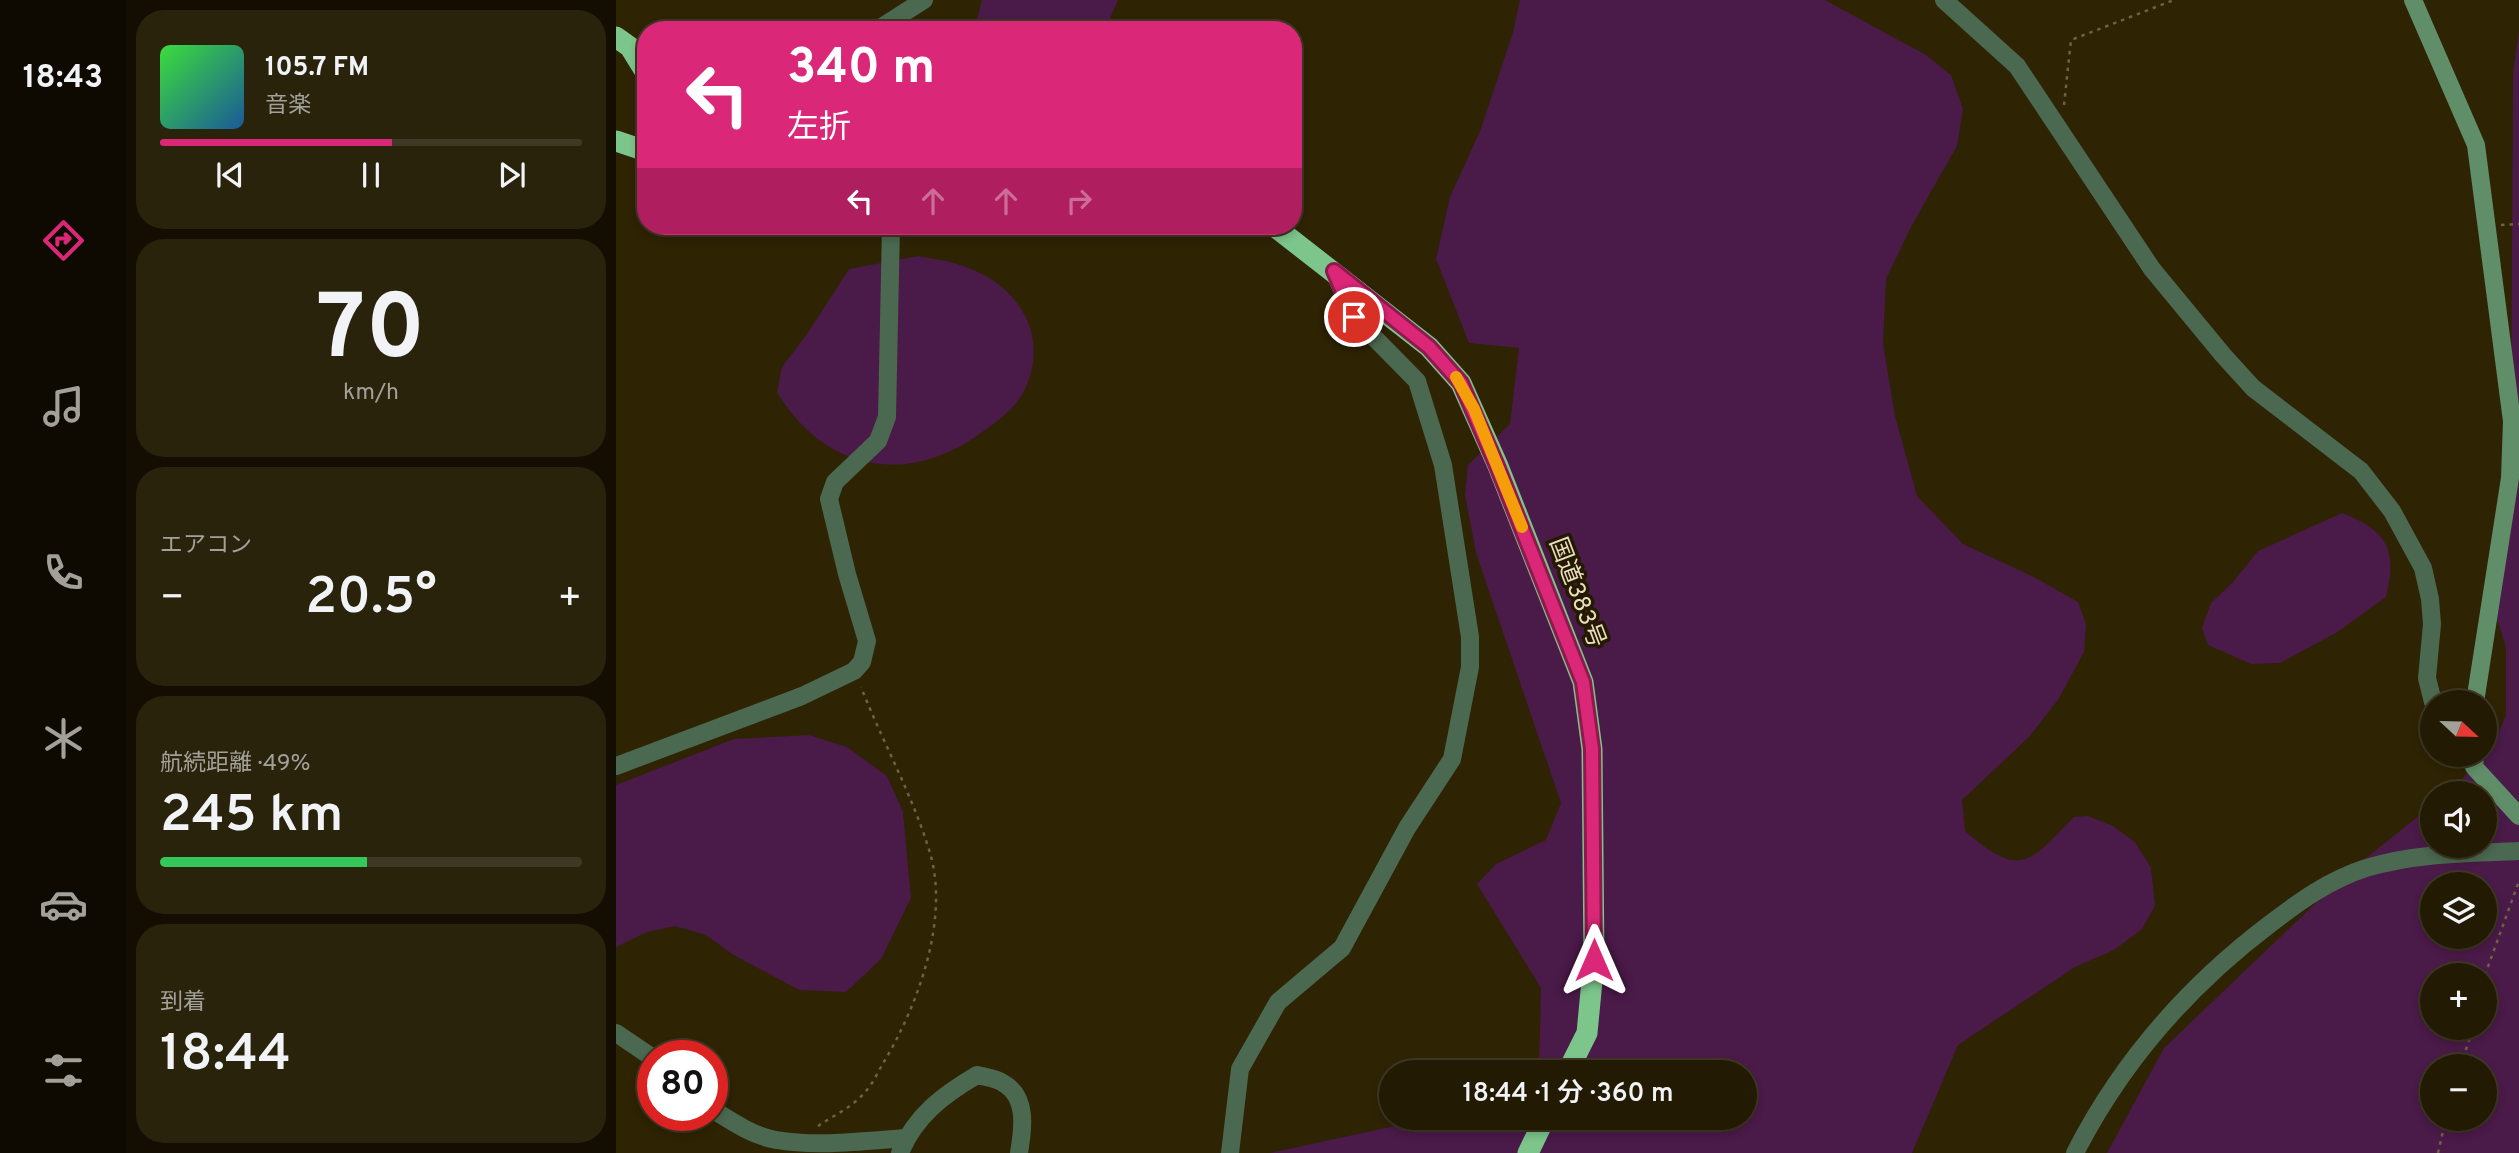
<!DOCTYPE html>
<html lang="ja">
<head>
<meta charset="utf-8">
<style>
  :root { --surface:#221a02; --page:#2a230c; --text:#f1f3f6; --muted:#a2a199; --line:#3f3824; --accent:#db2777 }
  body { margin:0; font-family:Overpass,"Noto Sans JP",sans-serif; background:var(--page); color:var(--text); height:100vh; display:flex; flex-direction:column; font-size:26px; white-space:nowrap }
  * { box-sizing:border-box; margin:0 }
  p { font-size:23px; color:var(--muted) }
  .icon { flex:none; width:38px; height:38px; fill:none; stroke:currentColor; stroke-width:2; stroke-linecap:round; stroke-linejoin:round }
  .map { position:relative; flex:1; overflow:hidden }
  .sheet { display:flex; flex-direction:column; gap:10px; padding:10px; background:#130e01; width:490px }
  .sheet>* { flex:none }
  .hud { position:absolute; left:21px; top:21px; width:665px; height:214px; border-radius:28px; box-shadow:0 4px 10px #0003,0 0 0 2px var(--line); background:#db2777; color:#fff; overflow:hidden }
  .needle { width:46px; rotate:112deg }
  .tools { position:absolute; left:1804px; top:690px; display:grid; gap:14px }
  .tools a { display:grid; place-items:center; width:77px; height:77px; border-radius:50%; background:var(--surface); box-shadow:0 4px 10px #0003,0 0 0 2px var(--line); font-size:35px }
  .speed { position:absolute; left:21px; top:1040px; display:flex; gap:14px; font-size:35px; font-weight:700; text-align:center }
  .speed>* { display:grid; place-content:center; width:91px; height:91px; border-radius:50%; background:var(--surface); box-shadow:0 4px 10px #0003,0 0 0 2px var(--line); line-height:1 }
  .speed .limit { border:10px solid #d22; background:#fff; color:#111 }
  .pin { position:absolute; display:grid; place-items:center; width:60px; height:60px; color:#fff; margin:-30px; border:4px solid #fff; border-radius:50%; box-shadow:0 2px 7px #0007 }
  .me { position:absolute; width:77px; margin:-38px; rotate:0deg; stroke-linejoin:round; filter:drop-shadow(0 0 5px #0008) }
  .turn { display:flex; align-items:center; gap:24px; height:147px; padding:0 35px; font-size:32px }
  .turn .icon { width:91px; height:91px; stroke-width:2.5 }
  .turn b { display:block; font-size:49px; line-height:60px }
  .lanes { display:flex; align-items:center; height:66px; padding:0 35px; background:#0003; justify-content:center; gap:35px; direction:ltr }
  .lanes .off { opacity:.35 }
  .big { font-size:52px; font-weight:600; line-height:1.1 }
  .sheet .card { flex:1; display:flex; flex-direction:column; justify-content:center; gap:10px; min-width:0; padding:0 24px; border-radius:28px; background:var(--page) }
  .sheet .dial { align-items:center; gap:0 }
  .dial b { font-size:91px; line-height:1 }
  .song { display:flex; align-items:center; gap:21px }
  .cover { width:84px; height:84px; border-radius:10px; background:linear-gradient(135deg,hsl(120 70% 55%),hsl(210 70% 35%)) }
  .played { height:7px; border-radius:4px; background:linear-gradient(90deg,var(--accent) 55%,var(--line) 55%) }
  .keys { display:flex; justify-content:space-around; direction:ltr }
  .heat { display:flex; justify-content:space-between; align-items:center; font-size:38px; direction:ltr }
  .charge { height:10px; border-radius:5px; background:linear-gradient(90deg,#34c759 49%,var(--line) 0) }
  .trip { position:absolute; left:763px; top:1060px; width:378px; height:70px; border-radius:35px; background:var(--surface); box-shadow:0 4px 10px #0003,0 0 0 2px var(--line); font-weight:600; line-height:70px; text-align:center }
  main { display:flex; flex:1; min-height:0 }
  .menu { display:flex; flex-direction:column; width:126px; justify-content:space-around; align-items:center; background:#0e0a01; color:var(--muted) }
  .menu .icon { width:49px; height:49px }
  .menu .selected { color:var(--accent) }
  .menu b { font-size:32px; color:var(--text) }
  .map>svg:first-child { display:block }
  .green { fill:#4a1a48; fill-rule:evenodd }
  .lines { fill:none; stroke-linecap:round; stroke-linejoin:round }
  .path { stroke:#6d6243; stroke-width:2.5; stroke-dasharray:3.5 5; stroke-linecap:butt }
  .street { stroke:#4b6850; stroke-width:18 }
  .secondary { stroke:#608e68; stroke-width:18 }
  .highway { stroke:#7cc58b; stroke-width:21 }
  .route-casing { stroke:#8e194d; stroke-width:18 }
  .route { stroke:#db2777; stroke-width:12 }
  .slow { stroke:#f59e0b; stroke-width:12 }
  .labels { text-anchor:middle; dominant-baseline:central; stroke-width:7; stroke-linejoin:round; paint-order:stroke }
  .street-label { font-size:24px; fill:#e8ddbf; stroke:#241a00 }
</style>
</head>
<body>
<main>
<nav class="menu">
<b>18:43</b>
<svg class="icon selected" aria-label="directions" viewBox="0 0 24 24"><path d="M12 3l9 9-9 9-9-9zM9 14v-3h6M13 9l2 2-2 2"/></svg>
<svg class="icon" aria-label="music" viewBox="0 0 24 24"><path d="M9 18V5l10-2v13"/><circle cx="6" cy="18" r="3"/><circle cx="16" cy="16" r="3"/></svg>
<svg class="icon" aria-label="phone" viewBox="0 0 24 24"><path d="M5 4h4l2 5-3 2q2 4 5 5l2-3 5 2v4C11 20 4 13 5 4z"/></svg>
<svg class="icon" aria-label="climate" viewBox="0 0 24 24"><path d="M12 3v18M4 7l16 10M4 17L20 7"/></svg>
<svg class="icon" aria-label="car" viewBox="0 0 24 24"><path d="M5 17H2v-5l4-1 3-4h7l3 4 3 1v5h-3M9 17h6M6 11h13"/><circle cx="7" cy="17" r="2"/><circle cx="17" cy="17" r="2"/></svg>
<svg class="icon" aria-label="filters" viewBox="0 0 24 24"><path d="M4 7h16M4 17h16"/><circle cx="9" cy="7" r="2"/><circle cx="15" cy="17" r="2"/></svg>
</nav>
<section class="sheet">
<div class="card">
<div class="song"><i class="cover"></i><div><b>105.7 FM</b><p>音楽</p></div></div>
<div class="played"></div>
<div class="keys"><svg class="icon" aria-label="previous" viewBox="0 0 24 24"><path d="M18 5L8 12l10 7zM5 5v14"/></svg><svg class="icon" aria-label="pause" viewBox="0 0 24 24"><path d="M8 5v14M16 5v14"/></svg><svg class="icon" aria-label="next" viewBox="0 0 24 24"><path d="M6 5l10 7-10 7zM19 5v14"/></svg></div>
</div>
<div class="card dial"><b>70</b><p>km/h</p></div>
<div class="card"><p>エアコン</p>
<div class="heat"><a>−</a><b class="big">20.5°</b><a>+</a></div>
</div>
<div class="card"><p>航続距離 · 49%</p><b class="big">245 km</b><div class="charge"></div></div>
<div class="card"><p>到着</p><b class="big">18:44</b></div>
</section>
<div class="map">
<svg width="1903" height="1153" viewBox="0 0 1903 1153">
  <rect width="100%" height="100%" fill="#2e2303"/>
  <path class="green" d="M366 0H502L489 30H358Z
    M904 0H1209L1310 55 1335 75 1347 109 1341 146 1296 225 1270 279 1267 343 1279 416 1301 496 1347 544 1418 577 1462 602 1470 624 1468 652 1442 700 1413 737 1346 800 1349 831C1405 879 1412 864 1458 817L1472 816 1497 826 1519 842 1535 868 1539 906 1526 929 1498 950 1459 967 1342 1045 1296 1153H654L797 1122 802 1118H1129V1073H923L925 988 861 884 880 864 930 840 945 803 860 553 849 495 852 465 894 424 903 348 853 343 820 259 834 197 864 131 897 32Z
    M1903 31V1153H1491L1548 1048 1728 876 1816 805V845H1869V793H1830L1875 752 1890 715V647L1874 598 1895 425 1897 73ZM1816 884H1869V936H1816ZM1816 975H1869V1027H1816ZM1816 1066H1869V1118H1816Z
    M302 256C316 259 331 260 344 265 401 282 437 336 407 393 399 409 380 422 365 433 291 487 208 471 161 392L166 367 191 334 233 269Z
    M1726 513C1771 530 1782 550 1770 597L1720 633 1664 663 1635 664 1592 645 1586 628 1595 603 1617 582 1642 551Z
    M193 735 231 747 271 776 287 812 295 898 265 959 230 992 183 990 116 954 90 935 59 926 31 932 0 947V785L118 739Z"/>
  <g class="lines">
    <path class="path" d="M1448 105 1455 40 1558 0
      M1885 225 1903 224
      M1869 975 1903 881
      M1844 1066 1858 1027
      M202 1126C217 1116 238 1106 249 1092 256 1085 261 1074 266 1065 301 1008 334 920 314 853 297 796 267 743 245 687
      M1822 1153 1830 1118"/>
    <path class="street" d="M1328 0 1401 66 1536 269 1607 355 1637 388 1745 471 1776 511 1807 568 1814 599 1816 624 1811 678 1817 702
      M261 30 308 0
      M0 766 186 696 238 671 246 662 251 641 231 574 213 499 219 482 262 441 271 417 275 226
      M0 1033 37 1058
      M96 1109C115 1121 137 1136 160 1140 202 1147 248 1141 290 1138
      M284 1153C299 1116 327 1095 361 1075 369 1077 380 1078 387 1083 412 1097 407 1129 403 1153
      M614 1153 624 1069 662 1002 726 948 791 828 836 759 854 667V637L827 465 801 381 738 317 719 274
      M1459 1153C1506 1061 1572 986 1654 924 1684 901 1713 880 1750 868 1800 853 1851 853 1903 851"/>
    <path class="secondary" d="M1797 0 1860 145 1896 421 1894 478 1859 702
      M1859 754 1858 767 1903 816"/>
    <path class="highway" d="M0 37 14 47 30 73
      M0 141 30 151
      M658 226 813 347 845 383 882 466 967 682 976 749 978 960 971 1033 951 1073
      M912 1153 929 1118"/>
  </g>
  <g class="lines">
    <defs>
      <path id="route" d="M738 317 718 271 813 347 845 383 881 466 967 682 976 749 978 960"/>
    </defs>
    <use href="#route" class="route-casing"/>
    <use href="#route" class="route"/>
    <path class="slow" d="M840 377 858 409 906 527"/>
  </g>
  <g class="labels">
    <g class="street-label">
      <text transform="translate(960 593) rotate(69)">国道383号</text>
    </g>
  </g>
</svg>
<div class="tools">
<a><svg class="needle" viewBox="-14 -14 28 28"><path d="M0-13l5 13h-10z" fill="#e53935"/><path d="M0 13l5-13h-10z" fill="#a2a199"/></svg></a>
<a><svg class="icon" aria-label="sound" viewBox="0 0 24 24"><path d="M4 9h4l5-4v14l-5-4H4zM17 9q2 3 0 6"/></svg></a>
<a><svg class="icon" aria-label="layers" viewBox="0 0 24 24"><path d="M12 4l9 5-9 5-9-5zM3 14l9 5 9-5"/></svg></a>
<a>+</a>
<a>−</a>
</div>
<div class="speed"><div class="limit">80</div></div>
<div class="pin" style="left:738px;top:317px;background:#d93025"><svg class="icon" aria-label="arrive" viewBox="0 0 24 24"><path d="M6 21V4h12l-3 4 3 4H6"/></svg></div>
<svg class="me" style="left:978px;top:960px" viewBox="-20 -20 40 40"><path d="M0-17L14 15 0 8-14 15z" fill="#db2777" stroke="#fff" stroke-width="4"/></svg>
<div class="trip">18:44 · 1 分 · 360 m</div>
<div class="hud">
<div class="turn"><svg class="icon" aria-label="left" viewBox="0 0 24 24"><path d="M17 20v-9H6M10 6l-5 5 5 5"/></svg><div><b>340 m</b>左折</div></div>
<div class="lanes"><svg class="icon" aria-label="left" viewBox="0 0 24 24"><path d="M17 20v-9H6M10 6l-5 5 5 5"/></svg><svg class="icon off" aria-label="ahead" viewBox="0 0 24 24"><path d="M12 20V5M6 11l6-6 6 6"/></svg><svg class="icon off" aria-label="ahead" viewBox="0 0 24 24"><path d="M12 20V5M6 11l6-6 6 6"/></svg><svg class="icon off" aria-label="right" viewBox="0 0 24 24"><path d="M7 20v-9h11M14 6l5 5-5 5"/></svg></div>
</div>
</div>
</main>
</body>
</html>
